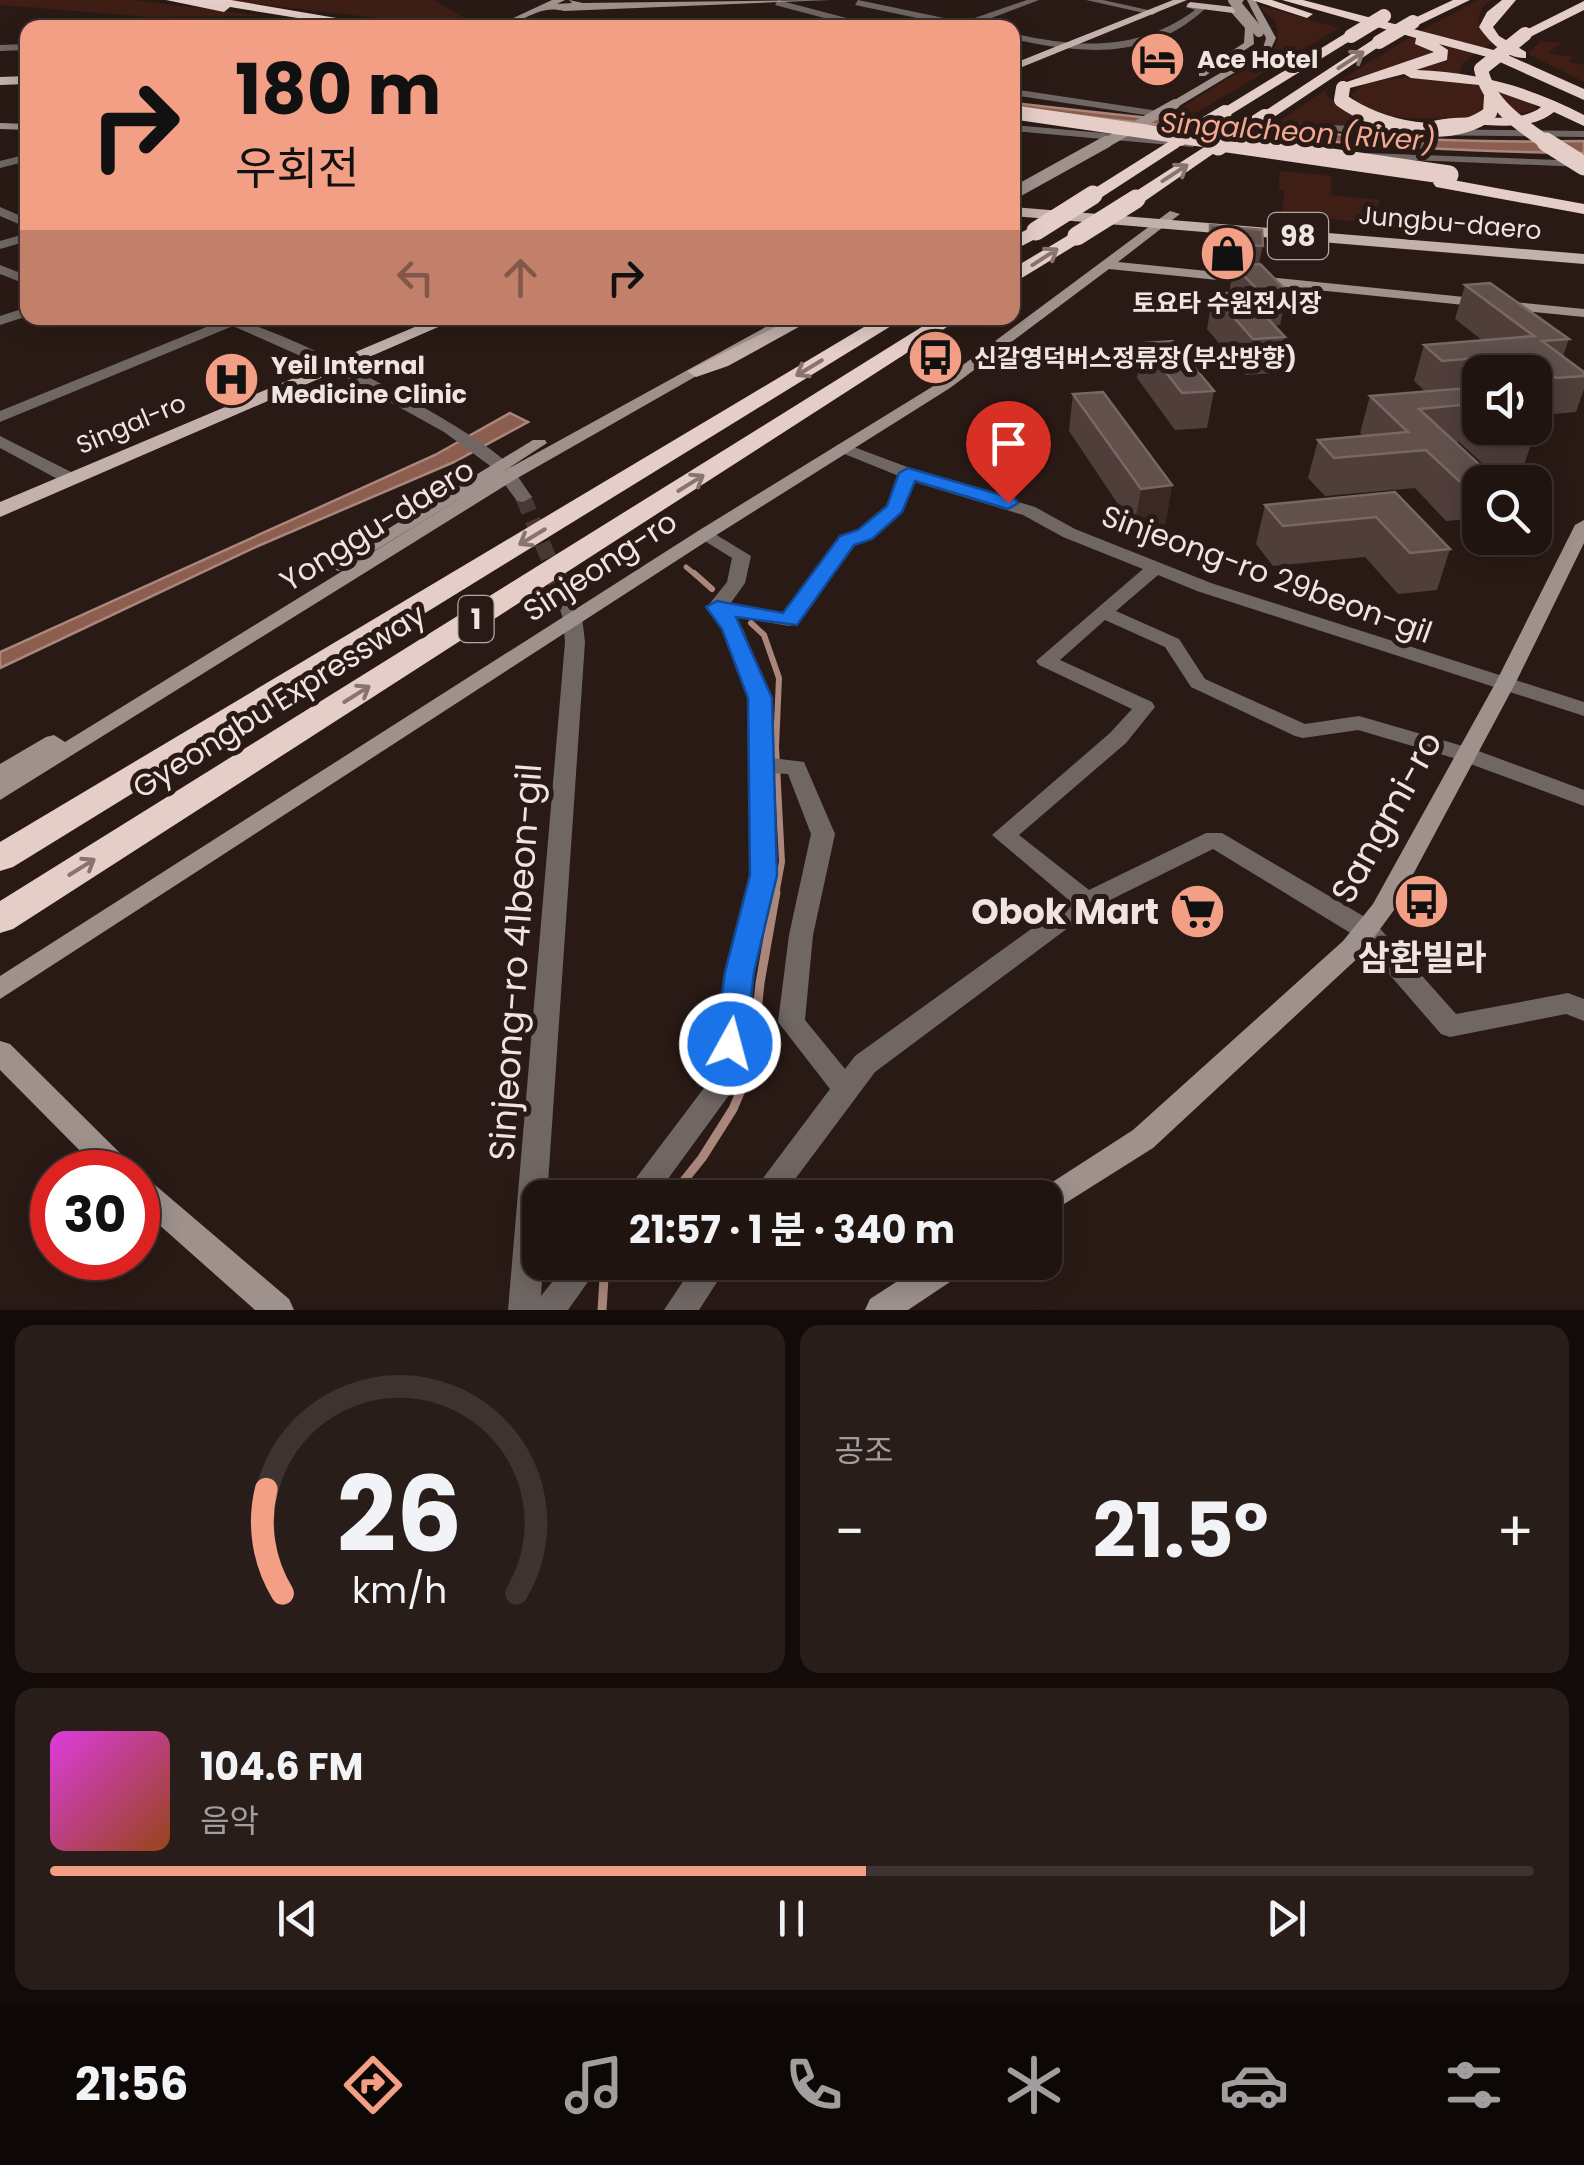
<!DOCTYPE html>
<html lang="ko">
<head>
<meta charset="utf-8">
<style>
  :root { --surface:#201410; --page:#281d19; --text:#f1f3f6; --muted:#a29e9f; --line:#3d3330; --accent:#f39f85 }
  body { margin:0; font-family:Poppins,"Noto Sans KR",sans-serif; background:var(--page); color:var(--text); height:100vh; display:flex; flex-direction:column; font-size:38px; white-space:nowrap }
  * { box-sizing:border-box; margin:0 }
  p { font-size:32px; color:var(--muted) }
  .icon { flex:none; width:55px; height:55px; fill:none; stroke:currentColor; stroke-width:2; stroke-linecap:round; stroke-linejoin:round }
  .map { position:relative; height:1310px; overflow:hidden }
  .details { display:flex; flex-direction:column; gap:15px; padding:15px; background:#120b09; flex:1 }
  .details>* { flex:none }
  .guide { position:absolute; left:20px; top:20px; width:1000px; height:305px; border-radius:20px; box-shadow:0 5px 25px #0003,0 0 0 2px var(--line); background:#f39f85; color:#111; overflow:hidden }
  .buttons { position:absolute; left:1462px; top:355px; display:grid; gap:20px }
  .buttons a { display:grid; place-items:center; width:90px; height:90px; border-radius:20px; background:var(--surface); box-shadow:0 5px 25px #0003,0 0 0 2px var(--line); font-size:50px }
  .speed { position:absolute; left:30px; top:1150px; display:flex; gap:20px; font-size:50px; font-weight:700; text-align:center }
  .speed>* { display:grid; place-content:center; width:130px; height:130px; border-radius:50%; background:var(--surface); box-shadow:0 5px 25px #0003,0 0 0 2px var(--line); line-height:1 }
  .speed .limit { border:15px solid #d22; background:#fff; color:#111 }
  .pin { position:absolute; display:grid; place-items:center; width:85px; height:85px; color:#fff; margin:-102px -42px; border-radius:50% 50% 50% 0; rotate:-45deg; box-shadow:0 0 10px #0007 }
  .pin .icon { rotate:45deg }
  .me { position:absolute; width:110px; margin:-55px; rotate:7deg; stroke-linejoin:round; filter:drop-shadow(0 0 8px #0008) }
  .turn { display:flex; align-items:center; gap:35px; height:210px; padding:0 50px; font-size:45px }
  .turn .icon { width:130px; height:130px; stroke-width:2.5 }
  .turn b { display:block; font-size:70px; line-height:85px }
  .lanes { display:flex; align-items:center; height:95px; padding:0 50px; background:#0003; justify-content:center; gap:50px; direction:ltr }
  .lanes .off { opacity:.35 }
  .big { font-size:75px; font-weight:700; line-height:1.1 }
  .details .card { flex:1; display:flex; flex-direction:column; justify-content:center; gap:15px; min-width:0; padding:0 35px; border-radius:20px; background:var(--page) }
  .details .dial { align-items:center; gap:0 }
  .dial svg { height:260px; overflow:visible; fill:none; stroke:var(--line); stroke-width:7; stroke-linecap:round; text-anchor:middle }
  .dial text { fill:var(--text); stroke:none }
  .song { display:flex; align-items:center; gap:30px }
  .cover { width:120px; height:120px; border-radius:15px; background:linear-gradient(135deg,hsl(300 70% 55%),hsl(20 70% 35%)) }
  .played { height:10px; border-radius:5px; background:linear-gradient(90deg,var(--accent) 55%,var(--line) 55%) }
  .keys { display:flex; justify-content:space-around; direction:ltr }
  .heat { display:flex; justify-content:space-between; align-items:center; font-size:55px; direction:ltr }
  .details .tiles { flex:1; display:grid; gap:15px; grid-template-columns:1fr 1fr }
  .card:last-child { grid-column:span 2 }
  .trip { position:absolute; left:522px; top:1180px; width:540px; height:100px; border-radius:20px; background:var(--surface); box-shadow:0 5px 25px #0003,0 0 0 2px var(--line); font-weight:700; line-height:100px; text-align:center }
  .dock { display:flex; height:160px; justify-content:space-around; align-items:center; background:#0d0806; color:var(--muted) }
  .dock .icon { width:70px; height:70px }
  .dock .on { color:var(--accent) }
  .dock b { font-size:45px; color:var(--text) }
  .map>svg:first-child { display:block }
  .green { fill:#3f1f15 }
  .water { fill:#8c5e4f; stroke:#aa867b; stroke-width:2.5 }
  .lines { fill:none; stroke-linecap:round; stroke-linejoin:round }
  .stream-far2 { stroke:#aa867b; stroke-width:5 }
  .stream-far1 { stroke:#aa867b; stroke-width:6 }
  .stream { stroke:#aa867b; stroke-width:9 }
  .street-tunnel-far1 { stroke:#483834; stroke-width:16; stroke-dasharray:16 9; stroke-linecap:butt }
  .street-tunnel { stroke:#483834; stroke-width:21; stroke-dasharray:21 10; stroke-linecap:butt }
  .street { fill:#706764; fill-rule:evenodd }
  .secondary { fill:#9f918c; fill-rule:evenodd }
  .primary { fill:#c4b1ab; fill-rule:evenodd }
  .highway { fill:#e5cec7; fill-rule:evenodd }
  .secondary-bridge-far1 { stroke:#9f918c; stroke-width:10 }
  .secondary-bridge { stroke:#9f918c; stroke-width:12 }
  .highway-bridge-far1 { stroke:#e5cec7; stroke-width:14 }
  .highway-bridge { stroke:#e5cec7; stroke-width:19 }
  .wall { fill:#503e3a }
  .shaded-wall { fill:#3a2823 }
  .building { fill:#61504c; stroke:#786763; stroke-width:2.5 }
  .oneway { stroke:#88746e }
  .route { fill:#1a73e8; stroke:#114b97; stroke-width:2.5 }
  .labels { text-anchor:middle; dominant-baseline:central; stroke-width:10; stroke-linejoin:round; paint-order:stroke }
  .far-poi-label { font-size:25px; font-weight:bold; fill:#f0e4e1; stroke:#2a1a15; text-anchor:start }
  .far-street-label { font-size:25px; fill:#f0e4e1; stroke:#2a1a15 }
  .far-water-label { font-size:28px; font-style:italic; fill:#f4a992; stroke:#2a1a15 }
  .shield { fill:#2a1a15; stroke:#b5a7a4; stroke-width:2.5 }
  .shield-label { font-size:28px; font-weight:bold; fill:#f0e4e1 }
  .street-label { font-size:30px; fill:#f0e4e1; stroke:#2a1a15 }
  .near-street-label { font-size:35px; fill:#f0e4e1; stroke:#2a1a15 }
  .near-poi-label { font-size:35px; font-weight:bold; fill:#f0e4e1; stroke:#2a1a15; text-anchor:end }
</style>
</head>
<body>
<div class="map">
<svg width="1584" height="1310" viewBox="0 0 1584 1310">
  <rect width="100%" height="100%" fill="#2a1a15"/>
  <path class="green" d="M0 0H133L264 16 149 17 0 5Z
    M224 0H434L473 23 427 24Z
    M1478 0H1491L1482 8 1478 20 1484 35 1493 43 1484 48 1419 32Z
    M1258 5 1339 28 1196 113 1176 111 1272 52 1278 39 1276 22Z
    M1412 36 1476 53 1462 64 1459 75 1386 72 1341 80Z
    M1541 41 1561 43 1548 53 1573 57 1569 62 1584 65V82L1528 54Z
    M1411 76 1475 81 1531 100 1536 109 1520 114C1480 115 1374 132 1351 95L1365 83Z
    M1328 88 1326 95 1346 112 1384 124 1381 127 1277 123Z
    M1280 171 1331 176V195L1379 200 1380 224 1282 214 1284 191 1278 190Z"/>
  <path class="water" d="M1013 103C1203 125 1393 145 1584 141V153C1392 152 1203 131 1013 108Z
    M510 413 528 422 454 462 258 546 0 668V652L435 455Z"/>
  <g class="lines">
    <path class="stream-far2" d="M686 567 697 576"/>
    <path class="stream-far1" d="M694 573 712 589
      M751 623 764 635 779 678 776 747 782 862 776 895"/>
    <path class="stream" d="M670 1198 702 1158 733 1109 751 1067 760 983 776 892
      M602 1310 604 1278 617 1262"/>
    <path class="street-tunnel-far1" d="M523 497 556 576"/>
    <path class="street-tunnel" d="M555 573 562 591"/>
    <path class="street" d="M778 0 877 26 878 28H862L775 5Z
      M858 0 963 22 1027 0H1039L965 28 855 5Z
      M1086 0H1103L1157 12 1153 15Z
      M1187 3 1205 9C1148 61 1081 54 1012 39V33C1078 48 1138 52 1195 10L1187 7Z
      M28 44V50L0 51V45Z
      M1012 89 1218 120 1418 129 1584 131V137L1418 135 1218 126 1012 95Z
      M1012 125 1193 141 1198 144 1193 147 1012 131Z
      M1366 153 1584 161V167L1362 158 1360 156Z
      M28 154V161L0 168V161Z
      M0 207 28 219V228L0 216Z
      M28 233V241L0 249V241Z
      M0 265 28 276V285L0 274Z
      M28 307V316L0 325V316Z
      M219 318C263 315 468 426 504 460 515 470 523 485 532 497L523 502 517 501 493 468 444 432 332 370 233 326 0 422V411L221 321Z
      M0 436 77 475 79 479 71 484 65 483 0 448Z
      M843 443 926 474 1035 507 1075 529 1211 583 1584 702V716L1197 591 1158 575 1116 611 1179 639 1205 679 1305 724 1359 716 1473 749 1584 790V806L1457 759 1358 730 1303 738 1295 736 1191 687 1165 647 1105 620 1060 660 1152 702 1155 707 1126 743 1019 835 1089 890 1206 833H1222L1375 923 1456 1014 1568 993 1584 999V1021L1566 1014 1450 1037 1441 1034 1357 937 1213 849 1096 907 875 1072 781 1198H748L830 1089 778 1022 789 935 811 834 788 774 773 773 776 875 753 972 740 1080 654 1198H621L713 1076 727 972 752 875 750 699 723 629 707 607 727 582 732 558 695 535 698 531H710L751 556 745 583 730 604 784 613 841 537 859 531 887 506 899 476 837 451V445ZM914 482 1023 515 1063 537 1143 569 1036 661 1039 665 1132 709 1110 733 992 835 1070 901 855 1056 845 1069 805 1020 813 935 835 834 804 762 772 758 770 699 743 629 733 616 789 626 796 624 853 545 871 539 901 512Z
      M562 585C581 594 583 623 585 642L547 1198H540V1262H543L541 1296 568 1262H602L568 1310H508L565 642 563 618 553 591Z
      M696 1262H730L699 1310H664Z"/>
    <path class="secondary" d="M552 0H565L557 4 572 3 569 0 583 3 830 0 564 11C535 3 520 28 492 28Z
      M1236 0H1244L1237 10 1253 28 1254 44 1205 76H1199V72L1244 43 1245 28 1229 10Z
      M1247 0H1255L1276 38 1270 51 1179 106H1171V102L1263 48 1266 38Z
      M0 123 28 124V130L0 129Z
      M1170 211 1180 214 1118 262 1584 309V317L1109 269 950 388 710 539 0 999V976L698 531 940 382Z
      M782 318H798L514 480 0 800V764L46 737 54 735 65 742 477 488 345 569 338 571 329 565 533 440H545L547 443 504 471Z
      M1584 520V543L1516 682 1394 910 1361 955 1153 1148 1045 1216V1198H1033L1034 1194 1133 1130 1343 941 1373 904 1496 682 1575 525Z
      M0 1041 10 1044 130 1163 134 1172H101L0 1070Z
      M138 1175 148 1179 289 1299 294 1310H255L138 1206Z
      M927 1262H969L965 1272 908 1310H865L870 1299Z"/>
    <path class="primary" d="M1173 0H1187L1012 71V64Z
      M1190 2 1233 7 1238 10 1233 13 1186 7Z
      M28 76V84L0 85V77Z
      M1012 207 1584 254V264L1012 216Z
      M436 318H459L0 517V502Z
      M794 318H815L728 366 696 377 687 371Z"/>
    <path class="highway" d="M166 0H231L395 28H360L230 7 224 12Z
      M1252 0H1272L1313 14 1307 18Z
      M1282 0H1303L1501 52 1584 89V100L1491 58 1439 44 1448 50 1447 60 1416 70C1478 72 1530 87 1584 115V126L1554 112C1525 135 1485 121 1451 125 1436 126 1426 137 1412 135V129C1453 106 1514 129 1541 107L1479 85 1411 78 1404 74 1338 91V85L1434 52 1415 44 1416 38Z
      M1453 0H1470L1418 25 1406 22Z
      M1502 0H1516L1493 27 1499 36 1526 52V58C1507 59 1489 42 1479 27L1487 12Z
      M1584 1V10L1530 37 1518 34Z
      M1346 33 1358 36 1230 115 1217 112Z
      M1374 39 1386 42 1271 119 1257 116Z
      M1173 139 1181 144 1179 147 1099 199 1093 200 1084 195Z
      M1209 144 1223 147 1142 203H1130V195Z
      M1442 178 1584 204V214L1436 187 1433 183Z
      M1036 225 1043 227V235L1012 251V237Z
      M1077 230 1084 232V240L1012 284V269Z
      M879 318H904L13 867 0 871V842Z
      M936 318H961L13 929 0 933V901Z"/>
    <path class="secondary-bridge-far1" d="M1233 0 1259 32
      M1102 145 1175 104"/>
    <path class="secondary-bridge" d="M1012 194 1106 142"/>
    <path class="highway-bridge-far1" d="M1525 34 1481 69C1488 104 1522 126 1550 145
      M1351 36 1384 16
      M1379 42 1413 22
      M1343 88 1341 100C1380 128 1449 144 1490 113L1491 97
      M1012 112 1238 145
      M1180 139 1225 112
      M1220 145 1265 116"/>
    <path class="highway-bridge" d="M1221 142 1449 175
      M1546 142 1584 166
      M1218 146 1224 142
      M1036 231 1093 195
      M1077 236 1136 199"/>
  </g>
  <path class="wall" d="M1210 225 1263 246 1259 263 1207 259V242Z
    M1234 266 1287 291 1280 325H1274L1285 337 1277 373 1246 375 1207 329 1213 294 1229 293Z
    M1465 285 1569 339 1563 356 1584 372V389L1576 412 1543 415 1535 408V372H1480V428H1533L1536 430 1523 468 1491 471 1459 442H1455L1494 478 1492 482H1480V518L1446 521 1415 488 1325 496 1308 478 1318 440 1363 436 1360 433 1370 396 1425 391 1414 381 1424 345 1482 340 1455 319Z
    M1143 343 1214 391 1207 428 1175 430 1137 378Z
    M1073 394 1172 485 1165 525 1134 528 1069 431Z
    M1395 492 1450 549 1437 590 1398 594 1365 557 1273 566 1256 544 1265 505Z"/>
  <path class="shaded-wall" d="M1172 485 1165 525 1134 528 1141 489Z"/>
  <path class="building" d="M1210 225 1262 230 1263 246 1210 243Z
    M1260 264 1287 291 1260 292 1234 266Z
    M1490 283 1569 339 1542 341 1584 372V376L1556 378 1523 354 1442 361 1424 345 1534 336 1465 285Z
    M1243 292 1285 337 1253 339 1213 294Z
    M1173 341 1214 391 1182 393 1143 343Z
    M1480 387V413L1471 404 1419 409 1494 478 1459 481 1426 450 1334 458 1318 440 1408 432 1370 396Z
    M1103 392 1172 485 1141 489 1073 394Z
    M1497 428H1533L1536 430 1503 433Z
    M1395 492 1450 549 1410 553 1376 517 1283 526 1265 505Z"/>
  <defs><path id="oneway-shaft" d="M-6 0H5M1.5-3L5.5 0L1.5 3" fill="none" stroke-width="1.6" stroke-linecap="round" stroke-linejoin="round" transform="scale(2.5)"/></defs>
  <g class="oneway">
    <use href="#oneway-shaft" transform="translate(1351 60) rotate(-33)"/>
    <use href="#oneway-shaft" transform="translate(1175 173) rotate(-33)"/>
    <use href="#oneway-shaft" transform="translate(1045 257) rotate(-33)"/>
    <use href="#oneway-shaft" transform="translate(809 368) rotate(149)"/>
    <use href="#oneway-shaft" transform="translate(691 483) rotate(-32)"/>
    <use href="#oneway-shaft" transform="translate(532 537) rotate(149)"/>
    <use href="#oneway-shaft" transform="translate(357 694) rotate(-32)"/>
    <use href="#oneway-shaft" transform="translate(82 867) rotate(-32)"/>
  </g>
  <path class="route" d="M908 468 1015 499 1018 503 1008 509 915 481 902 512 872 539 854 545 797 625 736 617 772 698 777 875 754 972 746 1044 741 1053 730 1056 719 1053 715 1044 725 972 750 875 748 698 722 629 706 607 717 601 783 613 840 536 858 530 887 506 899 473Z"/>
  <defs>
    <symbol id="hotel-disc" viewBox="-11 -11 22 22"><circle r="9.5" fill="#f39f85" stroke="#2a1a15"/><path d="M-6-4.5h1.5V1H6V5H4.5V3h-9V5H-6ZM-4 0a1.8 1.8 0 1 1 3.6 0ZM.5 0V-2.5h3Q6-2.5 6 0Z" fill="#111"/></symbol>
    <symbol id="shop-disc" viewBox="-11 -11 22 22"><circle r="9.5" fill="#f39f85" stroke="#2a1a15"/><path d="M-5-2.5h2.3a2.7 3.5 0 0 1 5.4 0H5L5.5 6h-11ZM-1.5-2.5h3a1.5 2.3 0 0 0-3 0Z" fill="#111"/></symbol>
    <symbol id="bus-disc" viewBox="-11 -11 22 22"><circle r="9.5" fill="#f39f85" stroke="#2a1a15"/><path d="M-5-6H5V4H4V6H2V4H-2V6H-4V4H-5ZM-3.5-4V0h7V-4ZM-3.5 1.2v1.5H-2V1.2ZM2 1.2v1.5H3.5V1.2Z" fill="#111"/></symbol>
    <symbol id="hospital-disc" viewBox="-11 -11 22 22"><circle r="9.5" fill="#f39f85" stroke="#2a1a15"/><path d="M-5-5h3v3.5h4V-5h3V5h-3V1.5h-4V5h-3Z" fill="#111"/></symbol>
    <symbol id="supermarket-disc" viewBox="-11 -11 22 22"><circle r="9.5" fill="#f39f85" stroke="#2a1a15"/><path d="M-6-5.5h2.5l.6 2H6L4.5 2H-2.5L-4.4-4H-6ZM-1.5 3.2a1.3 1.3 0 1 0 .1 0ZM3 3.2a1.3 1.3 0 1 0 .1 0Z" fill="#111"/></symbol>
  </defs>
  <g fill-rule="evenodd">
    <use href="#hotel-disc" x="1126" y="28" width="63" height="63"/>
    <use href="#shop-disc" x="1196" y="222" width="63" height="63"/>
    <use href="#bus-disc" x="904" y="326" width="63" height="63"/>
    <use href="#hospital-disc" x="200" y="348" width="63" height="63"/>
    <use href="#bus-disc" x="1390" y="870" width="63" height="63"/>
    <use href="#supermarket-disc" x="1166" y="880" width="63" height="63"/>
  </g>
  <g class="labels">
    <g class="far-poi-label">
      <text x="1197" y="59">Ace Hotel</text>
      <text x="1227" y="303" text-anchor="middle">토요타 수원전시장</text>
      <text x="974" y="358">신갈영덕버스정류장(부산방향)</text>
      <text x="271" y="365">Yeil Internal<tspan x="271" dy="29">Medicine Clinic</tspan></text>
    </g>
    <g class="far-street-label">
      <text transform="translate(1450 223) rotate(5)">Jungbu-daero</text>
      <text transform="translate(131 424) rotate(-23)">Singal-ro</text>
    </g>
    <g class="far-water-label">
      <text transform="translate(1298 132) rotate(4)">Singalcheon (River)</text>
    </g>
    <g class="shield">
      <rect x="1268" y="213" width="60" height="46" rx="8"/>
      <rect x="458.5" y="596" width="35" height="46" rx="8"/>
    </g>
    <g class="shield-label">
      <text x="1298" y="236">98</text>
      <text x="476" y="619">1</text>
    </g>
    <g class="street-label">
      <text transform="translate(377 525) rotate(-32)">Yonggu-daero</text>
      <text transform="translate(600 566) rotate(-33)">Sinjeong-ro</text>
      <text transform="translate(1267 574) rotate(20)">Sinjeong-ro 29beon-gil</text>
      <text transform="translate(279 701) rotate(-32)">Gyeongbu Expressway</text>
    </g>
    <g class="near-street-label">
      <text transform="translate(1386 817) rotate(-61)">Sangmi-ro</text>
      <text transform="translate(515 962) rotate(-86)">Sinjeong-ro 41beon-gil</text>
    </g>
    <g class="near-poi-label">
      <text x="1159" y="911">Obok Mart</text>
      <text x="1422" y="957" text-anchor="middle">삼환빌라</text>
    </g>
  </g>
</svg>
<div class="buttons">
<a><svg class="icon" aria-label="sound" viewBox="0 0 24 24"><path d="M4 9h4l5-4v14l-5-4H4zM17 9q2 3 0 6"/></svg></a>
<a><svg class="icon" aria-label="search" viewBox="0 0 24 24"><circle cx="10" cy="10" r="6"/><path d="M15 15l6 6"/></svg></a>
</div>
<div class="speed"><div class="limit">30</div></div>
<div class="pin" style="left:1008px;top:503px;background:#d93025"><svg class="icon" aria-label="arrive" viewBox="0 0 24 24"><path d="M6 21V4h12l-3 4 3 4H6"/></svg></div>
<svg class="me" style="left:730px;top:1044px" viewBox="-20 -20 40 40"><circle r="17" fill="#1a73e8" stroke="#fff" stroke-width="3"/><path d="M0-11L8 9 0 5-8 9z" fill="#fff"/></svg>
<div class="trip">21:57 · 1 분 · 340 m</div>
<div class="guide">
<div class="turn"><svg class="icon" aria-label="right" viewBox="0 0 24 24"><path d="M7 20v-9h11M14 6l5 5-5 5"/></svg><div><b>180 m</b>우회전</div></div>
<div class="lanes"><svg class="icon off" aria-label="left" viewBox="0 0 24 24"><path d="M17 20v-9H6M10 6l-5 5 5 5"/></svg><svg class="icon off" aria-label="ahead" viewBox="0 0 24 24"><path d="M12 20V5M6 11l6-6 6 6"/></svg><svg class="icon" aria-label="right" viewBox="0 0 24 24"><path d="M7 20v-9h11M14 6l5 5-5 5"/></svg></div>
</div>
</div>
<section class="details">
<div class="tiles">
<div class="card dial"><svg viewBox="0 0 100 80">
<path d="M14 69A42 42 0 1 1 86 69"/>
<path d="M14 69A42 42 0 0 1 9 37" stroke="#f39f85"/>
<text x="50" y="56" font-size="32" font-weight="700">26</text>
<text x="50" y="72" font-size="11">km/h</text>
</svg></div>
<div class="card"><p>공조</p>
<div class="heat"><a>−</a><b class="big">21.5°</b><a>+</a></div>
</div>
<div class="card">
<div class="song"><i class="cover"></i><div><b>104.6 FM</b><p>음악</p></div></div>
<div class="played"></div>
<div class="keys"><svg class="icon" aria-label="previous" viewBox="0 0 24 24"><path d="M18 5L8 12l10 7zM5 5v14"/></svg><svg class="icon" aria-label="pause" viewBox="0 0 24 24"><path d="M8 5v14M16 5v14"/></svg><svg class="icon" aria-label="next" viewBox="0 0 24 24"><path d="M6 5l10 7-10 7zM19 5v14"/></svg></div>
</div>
</div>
</section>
<nav class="dock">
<b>21:56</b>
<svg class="icon on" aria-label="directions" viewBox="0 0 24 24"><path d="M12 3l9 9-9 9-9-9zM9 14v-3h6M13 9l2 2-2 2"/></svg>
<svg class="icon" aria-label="music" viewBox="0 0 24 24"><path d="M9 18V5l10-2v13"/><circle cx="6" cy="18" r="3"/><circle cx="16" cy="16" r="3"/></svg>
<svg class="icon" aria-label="phone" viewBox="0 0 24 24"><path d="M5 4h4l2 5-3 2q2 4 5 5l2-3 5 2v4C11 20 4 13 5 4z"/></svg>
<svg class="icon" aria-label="climate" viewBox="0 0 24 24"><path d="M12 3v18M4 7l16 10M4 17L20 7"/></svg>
<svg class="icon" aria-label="car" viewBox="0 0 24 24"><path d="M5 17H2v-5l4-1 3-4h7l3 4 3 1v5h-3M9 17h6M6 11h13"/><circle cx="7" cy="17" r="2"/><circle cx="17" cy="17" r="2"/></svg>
<svg class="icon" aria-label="filters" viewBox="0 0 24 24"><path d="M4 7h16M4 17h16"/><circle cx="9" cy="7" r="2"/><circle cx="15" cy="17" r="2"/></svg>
</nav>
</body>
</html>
